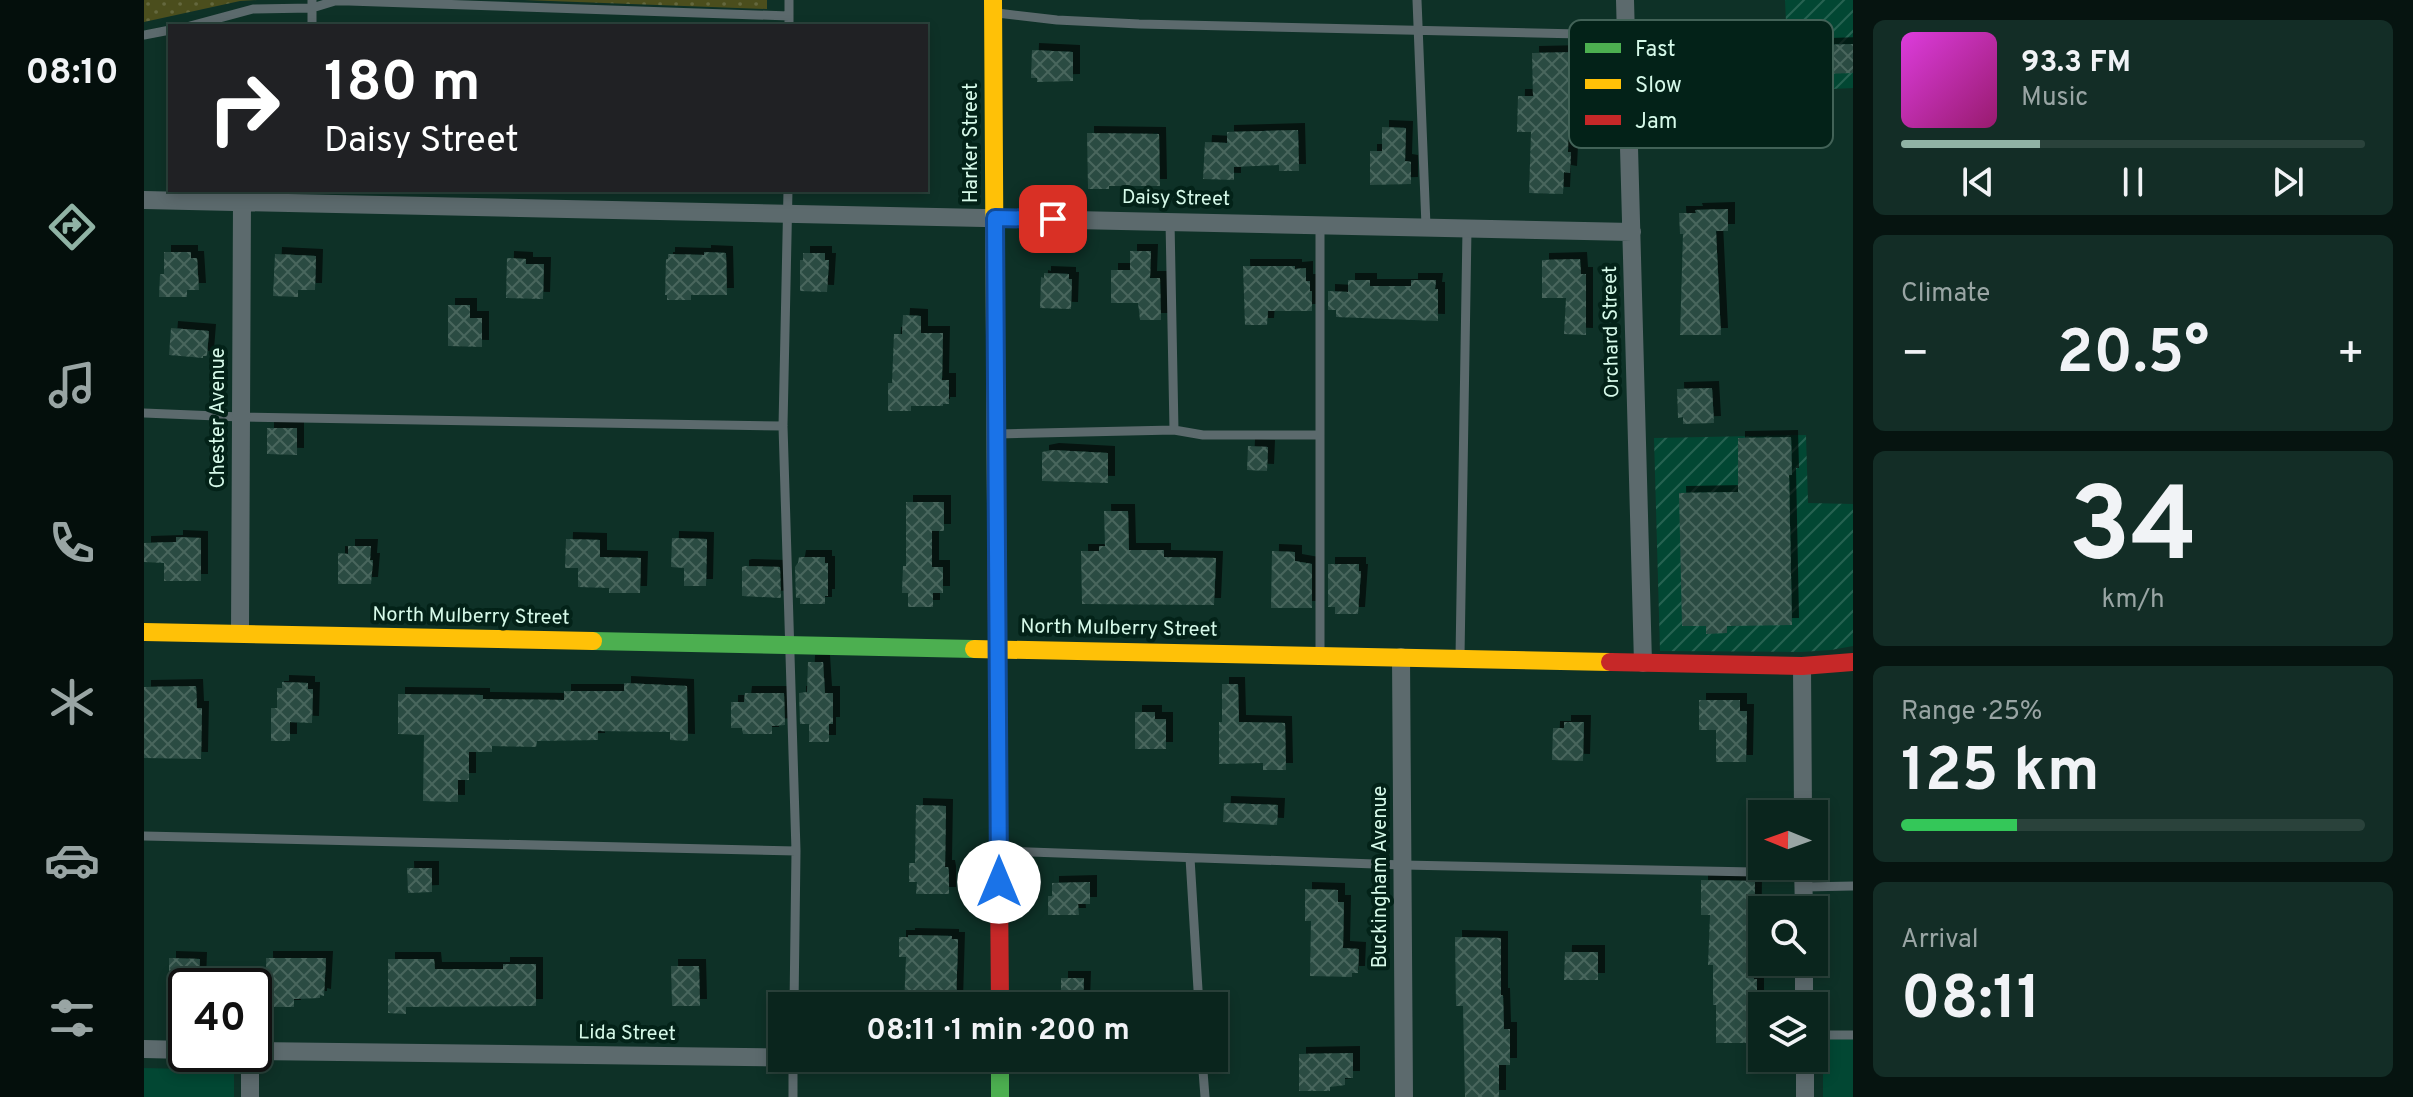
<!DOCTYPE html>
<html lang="en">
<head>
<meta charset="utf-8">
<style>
  :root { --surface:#0a251d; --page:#132d26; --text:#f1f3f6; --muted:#99a5a4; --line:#2a423b; --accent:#90b3a5 }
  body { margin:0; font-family:Overpass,sans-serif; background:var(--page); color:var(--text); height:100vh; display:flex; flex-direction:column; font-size:30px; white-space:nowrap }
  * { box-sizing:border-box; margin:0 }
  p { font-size:26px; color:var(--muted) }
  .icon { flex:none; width:44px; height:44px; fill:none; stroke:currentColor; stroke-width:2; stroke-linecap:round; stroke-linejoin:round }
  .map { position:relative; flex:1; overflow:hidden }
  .panel { display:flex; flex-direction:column; gap:20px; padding:20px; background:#061410; width:560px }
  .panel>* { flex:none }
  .top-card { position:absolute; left:24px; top:24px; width:760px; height:168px; border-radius:0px; box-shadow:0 4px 12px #0003,0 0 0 2px var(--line); background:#202124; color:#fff; overflow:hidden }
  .needle { width:52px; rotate:271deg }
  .tools { position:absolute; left:1604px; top:800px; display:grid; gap:16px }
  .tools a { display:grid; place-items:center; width:80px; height:80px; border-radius:0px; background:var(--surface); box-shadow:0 4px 12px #0003,0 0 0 2px var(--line); font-size:40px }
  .speed { position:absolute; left:24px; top:968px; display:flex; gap:16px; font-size:40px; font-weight:700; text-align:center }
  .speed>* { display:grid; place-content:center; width:104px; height:104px; border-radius:50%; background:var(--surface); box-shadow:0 4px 12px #0003,0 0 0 2px var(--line); line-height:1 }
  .speed .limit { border:4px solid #111; border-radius:12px; background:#fff; color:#111 }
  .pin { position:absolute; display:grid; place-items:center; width:68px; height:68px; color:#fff; margin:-34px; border-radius:16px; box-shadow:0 4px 12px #0006 }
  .me { position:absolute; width:88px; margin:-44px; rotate:0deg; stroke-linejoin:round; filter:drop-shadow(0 0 6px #0008) }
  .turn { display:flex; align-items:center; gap:28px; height:168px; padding:0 24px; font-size:36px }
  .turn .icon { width:104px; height:104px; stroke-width:2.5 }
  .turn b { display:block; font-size:56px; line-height:68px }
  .big { font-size:60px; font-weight:700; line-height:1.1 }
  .panel .tile { flex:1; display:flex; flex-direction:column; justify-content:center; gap:12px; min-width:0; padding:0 28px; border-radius:12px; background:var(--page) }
  .panel .dial { align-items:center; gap:0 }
  .dial b { font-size:104px; line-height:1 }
  .song { display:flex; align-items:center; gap:24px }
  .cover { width:96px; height:96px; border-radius:12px; background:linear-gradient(135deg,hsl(300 70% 55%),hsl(320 70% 35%)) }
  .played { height:8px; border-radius:4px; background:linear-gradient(90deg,var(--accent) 30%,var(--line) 30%) }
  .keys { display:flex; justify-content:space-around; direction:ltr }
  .heat { display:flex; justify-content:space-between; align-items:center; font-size:44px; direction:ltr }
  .charge { height:12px; border-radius:6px; background:linear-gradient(90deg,#34c759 25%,var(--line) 0) }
  .trip { position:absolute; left:624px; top:992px; width:460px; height:80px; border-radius:0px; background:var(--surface); box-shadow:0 4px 12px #0003,0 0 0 2px var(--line); font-weight:700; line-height:80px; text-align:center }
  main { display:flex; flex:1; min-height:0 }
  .tab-bar { display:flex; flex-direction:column; width:144px; justify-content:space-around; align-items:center; background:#040f0c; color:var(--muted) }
  .tab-bar .icon { width:56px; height:56px }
  .tab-bar .on { color:var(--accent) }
  .tab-bar b { font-size:36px; color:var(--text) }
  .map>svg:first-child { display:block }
  .built { fill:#024733 }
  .industrial { fill:url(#industrial-furrows) }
  .grass { fill:url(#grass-dots) }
  .building { fill:url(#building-cross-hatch); filter:url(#shadow) }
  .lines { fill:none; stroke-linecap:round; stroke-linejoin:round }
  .lane { stroke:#5c6a6d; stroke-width:9 }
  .street { stroke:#5c6a6d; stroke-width:18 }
  .fast { stroke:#4caf50; stroke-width:18 }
  .slow { stroke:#ffc107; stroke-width:18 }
  .jam { stroke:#c62828; stroke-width:18 }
  .route-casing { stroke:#114b97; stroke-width:20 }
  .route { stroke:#1a73e8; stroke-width:14 }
  .labels { text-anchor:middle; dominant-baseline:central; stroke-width:8; stroke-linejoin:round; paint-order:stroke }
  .street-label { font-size:20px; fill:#d6f9e9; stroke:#032218 }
  .key { fill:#032218; stroke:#426257; stroke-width:2 }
  .key-label { font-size:22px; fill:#d6f9e9 }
</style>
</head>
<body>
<main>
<nav class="tab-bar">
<b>08:10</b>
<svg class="icon on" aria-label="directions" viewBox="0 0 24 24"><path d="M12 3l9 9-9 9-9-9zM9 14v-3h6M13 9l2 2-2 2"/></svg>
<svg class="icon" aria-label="music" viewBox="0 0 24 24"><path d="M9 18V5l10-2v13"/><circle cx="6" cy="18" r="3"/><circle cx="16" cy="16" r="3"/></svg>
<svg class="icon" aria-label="phone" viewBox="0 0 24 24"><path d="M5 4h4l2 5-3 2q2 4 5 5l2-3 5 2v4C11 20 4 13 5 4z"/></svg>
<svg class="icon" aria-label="climate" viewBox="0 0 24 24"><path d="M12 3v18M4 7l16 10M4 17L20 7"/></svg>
<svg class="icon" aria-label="car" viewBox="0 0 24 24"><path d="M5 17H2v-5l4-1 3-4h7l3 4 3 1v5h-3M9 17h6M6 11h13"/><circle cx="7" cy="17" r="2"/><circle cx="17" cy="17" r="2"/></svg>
<svg class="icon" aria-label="filters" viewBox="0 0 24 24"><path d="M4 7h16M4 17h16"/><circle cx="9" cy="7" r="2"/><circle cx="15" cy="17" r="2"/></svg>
</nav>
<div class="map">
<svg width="1709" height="1097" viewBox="0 0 1709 1097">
  <defs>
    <pattern id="industrial-furrows" width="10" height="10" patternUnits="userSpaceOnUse" patternTransform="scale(2)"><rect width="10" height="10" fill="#024733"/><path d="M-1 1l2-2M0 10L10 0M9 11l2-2" fill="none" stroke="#266251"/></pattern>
    <pattern id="grass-dots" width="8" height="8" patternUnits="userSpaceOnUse" patternTransform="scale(2)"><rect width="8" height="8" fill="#4b4e1d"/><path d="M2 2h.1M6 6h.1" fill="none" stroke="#64683e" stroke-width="1.8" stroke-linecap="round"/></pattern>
    <pattern id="building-cross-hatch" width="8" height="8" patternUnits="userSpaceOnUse" patternTransform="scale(2)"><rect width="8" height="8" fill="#2a4b42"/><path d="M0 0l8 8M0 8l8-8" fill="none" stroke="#48665d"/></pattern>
    <filter id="shadow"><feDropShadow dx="7" dy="-7" stdDeviation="0" flood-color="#0009"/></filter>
  </defs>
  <rect width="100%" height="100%" fill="#0e3127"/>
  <path class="built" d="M1679 1039H1709V1097H1679Z
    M0 1068 90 1070V1097H0Z"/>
  <path class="industrial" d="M1641 0H1709V88L1645 91Z
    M1662 435 1664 503 1709 504V646L1687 650 1657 652 1516 651 1510 438Z"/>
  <path class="grass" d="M0 0H113L96 1 0 22Z
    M380 0H623V9Z"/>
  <path class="building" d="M1709 44V73L1680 74 1679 45Z
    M888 50 929 52V81L893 82V78H887Z
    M1434 52 1439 54 1440 80 1425 82 1424 152H1427L1426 173 1420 172 1419 194 1385 193 1387 132H1373L1374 96H1389L1388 53Z
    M1238 127 1262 128 1261 161 1267 162V184L1226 185V151H1238Z
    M1154 130 1155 171H1135V165L1090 167V180L1059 179 1061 142 1083 143V132Z
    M943 133 1015 134 1016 186H965V189H944Z
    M1584 209V231H1572L1577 335H1536L1539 234H1536L1535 213H1552L1551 210Z
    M986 251H1007L1006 278H1016L1017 320H996L994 303H967V270H986Z
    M20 252H47V258H53L55 290H43V297H15L16 274H20Z
    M560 252 582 253 583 295H547V300H523V295H521L522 259H524V254L560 255Z
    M659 253H681V260H685L683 292 656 291V260H659Z
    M131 254 172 256 171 290H154V297L129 296Z
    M363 258 382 259V264H400L399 299 362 298Z
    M1436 259 1437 274H1442V335L1420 334 1422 298H1398V260Z
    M1099 266H1151V269L1162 268V281H1166V291H1168V311H1124L1123 325H1101Z
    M900 273 925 274V279H928L927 309 896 308 897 277 900 278Z
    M1204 280H1226V286H1267V280H1292L1291 289H1294V321L1192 317V310H1184V291L1204 292Z
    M304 305H326V318H338V347L304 346Z
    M759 315 777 316V333H799L798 380H805V404H799V406H767V411H744V383H748L750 334H758Z
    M27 328 65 331 63 356H59V358L25 355Z
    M1568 388 1570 423 1539 424V417L1534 418 1533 389Z
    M123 428H153V455L123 454Z
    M1647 437 1648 475H1645L1648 625 1583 626V633L1562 634V626H1538L1535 493 1594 492V438Z
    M1104 446 1124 447 1123 471 1103 470Z
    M908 450 964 453V483L898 481V452Z
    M762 502H800V531H788V567H799V593H789V607H764V593H758L759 566H762Z
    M960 511H984L985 550H1020V557L1072 558 1070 605 938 604 937 551H955V546H961Z
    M32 537 57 538V581H20V563L0 562V543L32 542Z
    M528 538 563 539 562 586H540V568L527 567Z
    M422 539 456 540V557L497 558 496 593H465V588L434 587V568H421Z
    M204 546H227L226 560H229L227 584H194V553L204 554Z
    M1128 551 1151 552V561L1168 564V608H1127Z
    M655 557H681V563H684V596H681V604H656V598H652L651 567 654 563Z
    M1184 564H1215V571H1217L1214 614H1191V607H1184Z
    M601 566 636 567 637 598 598 596V567Z
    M664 662H679L681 693H689V724H685V742H665V724H656L655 693 663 692Z
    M138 682 164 683V689H169L168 723 146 722V741H127V708H133V688H138Z
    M480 683 543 686 544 741 526 740V732L454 731V740L393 741 392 747 348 746V752H325V780H314V802L279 801 280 735 254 734V694L339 695V699L420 700V691H480Z
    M1078 684H1094L1095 722 1141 723 1142 770H1119V763L1075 764V722H1078Z
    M52 686 53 708H58L57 759 0 758V687Z
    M601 693H640L641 725 628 726V734H599L598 728H587V702H600Z
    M1555 700H1596V711H1603L1602 762H1572V730H1555Z
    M991 712H1011V719H1022V749H991Z
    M1420 722H1440L1439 761 1408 760 1409 728H1420Z
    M1080 803 1134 805 1133 825 1079 822Z
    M772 805 802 806 801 867H804L805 873V894H772L773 882H765V863H771Z
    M263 868H288V892L264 893Z
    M1557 880 1611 881 1610 979H1613V1041H1603L1604 1043H1572V1005H1569V965H1564L1566 915H1557Z
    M946 882V904H934L935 915H904V896H908V883Z
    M1161 889 1194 890V902H1200L1199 948 1215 949 1214 973H1208V977L1166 976 1167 921H1161Z
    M764 935 808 936V939H814L812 1006H760L762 957H755V937H764Z
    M1311 937 1357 938V995H1359L1360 1029H1366V1065H1355V1097H1321L1319 1006H1312Z
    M1421 952H1454V980H1420Z
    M25 958 56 959 55 986H25Z
    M122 958H182L180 996 176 995V998L150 999V1007H123Z
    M244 959H290L291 969H359V964H392V1006L262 1007V1014L244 1013Z
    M527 966H555L556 1006H528Z
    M917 978H940L939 1006H917Z
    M1209 1053V1078H1201V1085L1186 1087V1091H1155V1054Z"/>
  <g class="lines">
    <path class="lane" d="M168 0V26
      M1273 0 1282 226
      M853 13 913 20 995 24 1482 35
      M46 26 109 9 168 8 191 1H205L645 16
      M645 26V0
      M0 35 26 30
      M644 190 639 426 652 851 650 1006
      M1026 221 1030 430 1059 435H1176
      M1176 224V652
      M0 413 97 417 639 426
      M854 434 1030 430
      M1316 657 1323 229
      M0 836 652 851
      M859 851 1259 865 1660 873
      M1046 858 1055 1006
      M1660 887 1709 886
      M1670 1035H1709
      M649 1058V1097
      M1058 1058 1061 1097"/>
    <path class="street" d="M1481 0 1499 663
      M0 200 1488 232
      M96 633 98 202
      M1257 657 1260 1097
      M1658 666 1659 814
      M1659 866 1660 910
      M1660 962V1006
      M0 1049 42 1050
      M110 1051 856 1060
      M106 1054V1097
      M1661 1058V1097"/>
    <path class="fast" d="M449 641 830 649
      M856 1058V1097"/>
    <path class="slow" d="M849 0 852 503
      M0 632 449 641
      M830 649 1466 662"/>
    <path class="jam" d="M852 503 856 1006
      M1466 662 1658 666 1709 662"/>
  </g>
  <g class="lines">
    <defs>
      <path id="route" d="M855 882 851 218 909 219"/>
    </defs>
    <use href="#route" class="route-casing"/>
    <use href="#route" class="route"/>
  </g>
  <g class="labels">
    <g class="street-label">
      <text transform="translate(828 143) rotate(-90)">Harker Street</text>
      <text transform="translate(1032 199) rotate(1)">Daisy Street</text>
      <text transform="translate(1468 332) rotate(-91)">Orchard Street</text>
      <text transform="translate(75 418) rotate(-90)">Chester Avenue</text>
      <text transform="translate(327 617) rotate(1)">North Mulberry Street</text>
      <text transform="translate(975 629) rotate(1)">North Mulberry Street</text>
      <text transform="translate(1237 877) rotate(-90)">Buckingham Avenue</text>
      <text transform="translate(483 1034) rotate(1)">Lida Street</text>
    </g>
  </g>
  <rect x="1425" y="20" width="264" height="128" rx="12" class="key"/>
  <rect x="1441" y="43" width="36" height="10" fill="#4caf50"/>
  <rect x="1441" y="79" width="36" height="10" fill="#ffc107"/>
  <rect x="1441" y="115" width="36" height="10" fill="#c62828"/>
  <g class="key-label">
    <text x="1491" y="56">Fast</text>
    <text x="1491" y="92">Slow</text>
    <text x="1491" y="128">Jam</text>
  </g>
</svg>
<div class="tools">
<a><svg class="needle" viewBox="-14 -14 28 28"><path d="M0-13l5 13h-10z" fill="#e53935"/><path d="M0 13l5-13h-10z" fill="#99a5a4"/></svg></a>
<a><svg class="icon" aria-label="search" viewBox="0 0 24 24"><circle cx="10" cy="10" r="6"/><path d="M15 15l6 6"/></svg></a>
<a><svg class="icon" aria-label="layers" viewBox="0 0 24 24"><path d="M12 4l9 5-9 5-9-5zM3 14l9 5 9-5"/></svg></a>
</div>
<div class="speed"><div class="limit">40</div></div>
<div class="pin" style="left:909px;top:219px;background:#d93025"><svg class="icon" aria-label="arrive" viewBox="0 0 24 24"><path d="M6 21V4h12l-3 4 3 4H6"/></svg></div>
<svg class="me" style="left:855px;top:882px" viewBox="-20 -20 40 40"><circle r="19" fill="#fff"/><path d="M0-13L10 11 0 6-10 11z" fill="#1a73e8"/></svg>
<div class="trip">08:11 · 1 min · 200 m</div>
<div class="top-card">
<div class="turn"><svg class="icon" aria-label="right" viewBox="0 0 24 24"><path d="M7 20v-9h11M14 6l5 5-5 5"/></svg><div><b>180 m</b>Daisy Street</div></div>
</div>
</div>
<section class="panel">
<div class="tile">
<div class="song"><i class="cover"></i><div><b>93.3 FM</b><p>Music</p></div></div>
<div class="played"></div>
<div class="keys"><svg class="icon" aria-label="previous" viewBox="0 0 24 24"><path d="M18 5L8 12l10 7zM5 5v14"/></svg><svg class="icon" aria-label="pause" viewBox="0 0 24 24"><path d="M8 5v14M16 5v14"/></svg><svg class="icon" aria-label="next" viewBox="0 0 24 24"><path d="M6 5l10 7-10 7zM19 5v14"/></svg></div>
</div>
<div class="tile"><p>Climate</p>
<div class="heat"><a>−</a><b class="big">20.5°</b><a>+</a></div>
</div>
<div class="tile dial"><b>34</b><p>km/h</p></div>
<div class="tile"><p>Range · 25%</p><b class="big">125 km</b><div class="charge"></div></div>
<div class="tile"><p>Arrival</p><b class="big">08:11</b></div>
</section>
</main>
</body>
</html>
